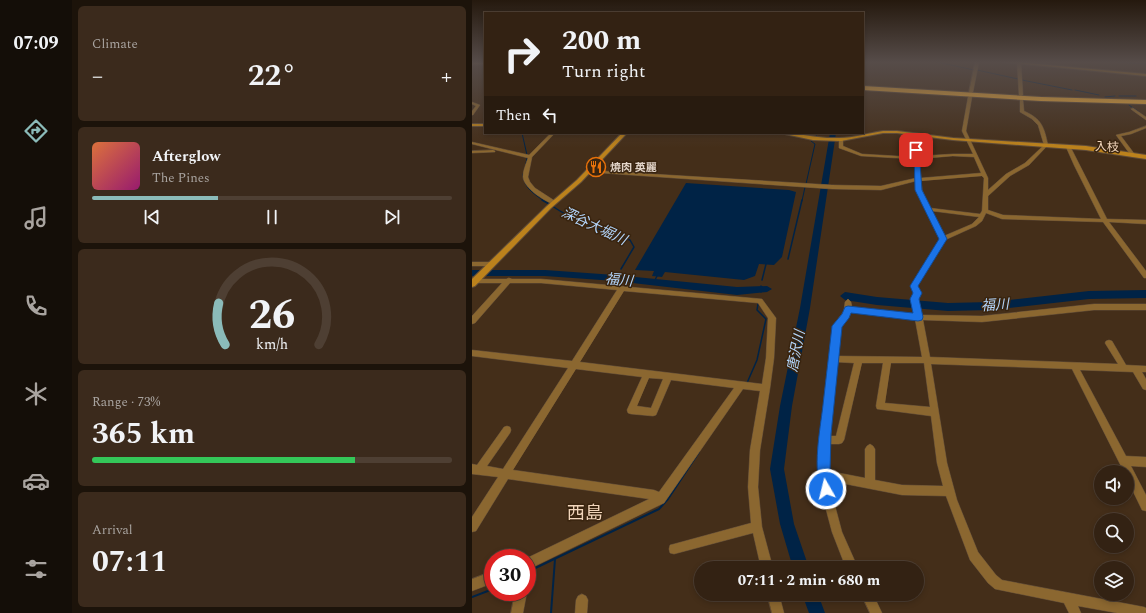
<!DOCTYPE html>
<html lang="en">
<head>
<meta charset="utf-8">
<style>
  :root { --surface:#332213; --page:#3b2a1c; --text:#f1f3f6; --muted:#a9a4a0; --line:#4e3f33; --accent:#8bbbb9 }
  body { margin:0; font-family:Spectral,"Noto Sans JP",serif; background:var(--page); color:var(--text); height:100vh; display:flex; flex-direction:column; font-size:15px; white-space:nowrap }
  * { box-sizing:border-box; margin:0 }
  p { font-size:13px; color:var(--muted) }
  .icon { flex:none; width:22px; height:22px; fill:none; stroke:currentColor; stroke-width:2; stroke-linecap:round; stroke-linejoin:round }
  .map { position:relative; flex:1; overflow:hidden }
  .side { display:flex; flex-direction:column; gap:6px; padding:6px; background:#1c130a; width:400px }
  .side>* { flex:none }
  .banner { position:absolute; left:12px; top:12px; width:380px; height:122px; border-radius:0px; box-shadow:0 2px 6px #0003,0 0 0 1px var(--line); background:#332213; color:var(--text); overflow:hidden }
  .tools { position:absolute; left:622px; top:465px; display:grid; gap:8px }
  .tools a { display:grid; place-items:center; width:40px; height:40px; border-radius:50%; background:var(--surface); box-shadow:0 2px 6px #0003,0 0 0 1px var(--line); font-size:20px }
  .speed { position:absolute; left:12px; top:549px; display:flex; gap:8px; font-size:20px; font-weight:700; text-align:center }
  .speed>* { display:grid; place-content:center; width:52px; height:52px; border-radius:50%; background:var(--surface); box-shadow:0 2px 6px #0003,0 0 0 1px var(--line); line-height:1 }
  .speed .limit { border:6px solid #d22; background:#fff; color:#111 }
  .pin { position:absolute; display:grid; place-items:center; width:34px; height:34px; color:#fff; margin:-17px; border-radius:8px; box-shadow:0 2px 6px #0006 }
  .me { position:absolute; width:44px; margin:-22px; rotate:352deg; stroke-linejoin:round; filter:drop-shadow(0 0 3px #0008) }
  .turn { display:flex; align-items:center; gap:14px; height:84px; padding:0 12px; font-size:18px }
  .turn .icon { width:52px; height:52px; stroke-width:2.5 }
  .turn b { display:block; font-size:28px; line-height:34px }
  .then { display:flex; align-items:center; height:38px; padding:0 12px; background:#0003; gap:8px; font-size:15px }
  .big { font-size:30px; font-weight:700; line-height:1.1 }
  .side .widget { flex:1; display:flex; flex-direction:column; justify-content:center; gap:6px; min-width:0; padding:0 14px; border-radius:6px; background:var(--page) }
  .side .dial { align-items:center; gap:0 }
  .dial svg { height:104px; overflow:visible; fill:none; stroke:var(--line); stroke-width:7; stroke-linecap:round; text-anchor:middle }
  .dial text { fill:var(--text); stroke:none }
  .song { display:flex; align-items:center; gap:12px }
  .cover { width:48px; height:48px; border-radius:6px; background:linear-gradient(135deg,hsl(20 70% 55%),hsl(320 70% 35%)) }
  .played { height:4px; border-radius:2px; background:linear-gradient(90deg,var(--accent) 35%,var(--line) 35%) }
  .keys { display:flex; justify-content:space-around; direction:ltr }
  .heat { display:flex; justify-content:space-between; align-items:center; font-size:22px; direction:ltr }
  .charge { height:6px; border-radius:3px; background:linear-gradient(90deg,#34c759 73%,var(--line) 0) }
  .trip { position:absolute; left:222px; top:561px; width:230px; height:40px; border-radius:20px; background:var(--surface); box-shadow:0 2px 6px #0003,0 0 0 1px var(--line); font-weight:700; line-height:40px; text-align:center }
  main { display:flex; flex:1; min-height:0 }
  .tab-bar { display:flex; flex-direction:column; width:72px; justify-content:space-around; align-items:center; background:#140e08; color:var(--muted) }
  .tab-bar .icon { width:28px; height:28px }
  .tab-bar .current { color:var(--accent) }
  .tab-bar b { font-size:18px; color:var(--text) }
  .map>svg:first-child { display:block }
  .water { fill:#002346 }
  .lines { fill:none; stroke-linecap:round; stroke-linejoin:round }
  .stream-far2 { stroke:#002346; stroke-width:1 }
  .stream-far1 { stroke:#002346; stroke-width:1.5 }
  .stream { stroke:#002346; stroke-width:2 }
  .river { fill:#002346; fill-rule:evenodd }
  .street-casing { stroke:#604c38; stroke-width:1 }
  .secondary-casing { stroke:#604c38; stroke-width:2 }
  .highway-casing { stroke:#604c38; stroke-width:2 }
  .street { fill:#8b6730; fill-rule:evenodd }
  .secondary { fill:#bc821c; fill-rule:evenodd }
  .highway { fill:#f6b038; fill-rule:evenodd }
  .route { fill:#1a73e8; stroke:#114b97 }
  .labels { text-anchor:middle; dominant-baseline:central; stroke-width:3; stroke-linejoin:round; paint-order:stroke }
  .far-poi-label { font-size:11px; font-weight:bold; fill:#e1d3c7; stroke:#39240f; text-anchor:start }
  .far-neighbourhood-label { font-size:12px; fill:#f1d5bb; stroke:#39240f }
  .water-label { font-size:14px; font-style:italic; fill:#b3d5fb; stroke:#39240f }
  .near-quarter-label { font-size:18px; fill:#f1d5bb; stroke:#39240f }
</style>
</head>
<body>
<main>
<nav class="tab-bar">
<b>07:09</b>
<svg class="icon current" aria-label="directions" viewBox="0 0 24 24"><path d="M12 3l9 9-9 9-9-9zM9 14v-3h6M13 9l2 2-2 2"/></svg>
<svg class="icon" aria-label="music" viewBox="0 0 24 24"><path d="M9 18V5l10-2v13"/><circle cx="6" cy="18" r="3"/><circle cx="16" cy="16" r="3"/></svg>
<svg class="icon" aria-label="phone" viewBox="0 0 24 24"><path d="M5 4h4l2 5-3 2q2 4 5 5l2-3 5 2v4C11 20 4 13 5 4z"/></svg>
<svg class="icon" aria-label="climate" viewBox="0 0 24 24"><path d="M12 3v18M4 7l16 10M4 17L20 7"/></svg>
<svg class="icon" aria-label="car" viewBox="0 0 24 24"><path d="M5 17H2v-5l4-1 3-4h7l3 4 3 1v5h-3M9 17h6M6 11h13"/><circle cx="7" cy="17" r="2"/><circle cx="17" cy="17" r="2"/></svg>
<svg class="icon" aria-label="filters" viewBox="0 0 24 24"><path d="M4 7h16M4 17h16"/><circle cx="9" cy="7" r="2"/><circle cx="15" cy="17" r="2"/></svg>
</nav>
<section class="side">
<div class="widget"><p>Climate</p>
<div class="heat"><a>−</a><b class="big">22°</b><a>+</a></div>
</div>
<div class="widget">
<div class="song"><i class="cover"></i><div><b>Afterglow</b><p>The Pines</p></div></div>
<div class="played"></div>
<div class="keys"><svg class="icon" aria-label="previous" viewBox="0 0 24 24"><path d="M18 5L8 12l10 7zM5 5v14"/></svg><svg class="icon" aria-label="pause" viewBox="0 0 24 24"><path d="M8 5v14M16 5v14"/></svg><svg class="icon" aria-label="next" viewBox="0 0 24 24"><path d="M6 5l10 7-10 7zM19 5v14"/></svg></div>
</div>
<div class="widget dial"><svg viewBox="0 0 100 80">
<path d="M14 69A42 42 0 1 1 86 69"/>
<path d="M14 69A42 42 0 0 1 9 37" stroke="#8bbbb9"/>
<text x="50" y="56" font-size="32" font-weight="700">26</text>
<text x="50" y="72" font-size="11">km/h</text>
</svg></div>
<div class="widget"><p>Range · 73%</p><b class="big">365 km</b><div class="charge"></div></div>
<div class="widget"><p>Arrival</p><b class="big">07:11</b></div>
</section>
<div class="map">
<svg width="674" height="613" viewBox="0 0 674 613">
  <rect width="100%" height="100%" fill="#442e19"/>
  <path class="water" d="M214 183 317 190 324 192 310 257 302 265 287 264 283 276 272 280 193 272 190 277 180 276 182 271 163 270Z"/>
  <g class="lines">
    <path class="stream-far2" d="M465 62 502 70
      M645 62 674 64
      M505 70 546 79
      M550 80 600 90
      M603 90 627 95
      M647 96H664
      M633 97 643 96
      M657 105 667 112
      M50 133 55 155
      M344 137 345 133
      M53 168 55 158
      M51 174C51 187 62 194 72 201
      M334 184 343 144 339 141
      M330 201 333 187"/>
    <path class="stream-far1" d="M70 200 77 204
      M80 206C104 222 131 231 158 240L162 247 149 269
      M316 259 330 200
      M143 278 147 273
      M290 280 294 264
      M182 282 185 276
      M289 286V292
      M275 383 285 360 294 319 285 310 286 304"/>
    <path class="stream" d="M55 572 187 509 196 499 227 452
      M0 597 21 589
      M79 613 83 559"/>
    <path class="river" d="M358 133H364L338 308 320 406 312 469 322 524 337 568H321L308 524 298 469 308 406 328 308Z
      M0 270H73L143 275 265 287 295 286 300 289 295 292 265 295 143 281 73 276H0Z
      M674 290V298L617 299 519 310 476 311 405 305 373 300 368 296 373 292 405 297 476 303 519 302 617 291Z
      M330 594H346L353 613H337Z"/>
    <defs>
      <path id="street" d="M503 62H507L501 92 499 93 497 92Z
        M547 62 549 63 551 95 549 96 547 95 545 63Z
        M0 63H13V65H0Z
        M498 96 500 97 494 131 516 178V190L534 174 553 163 572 145 566 125 560 119 548 112V99L551 100 552 111C570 119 572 127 576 145L557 165 538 176 516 196V210L531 215 629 219 602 165 594 147 598 146 635 219 674 220V224L637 222 674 271V278H672L631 222 530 219 514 213 510 221 504 226 473 240 445 286 448 293 446 299 450 315 510 316 622 304H674V310H622L510 322 451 320 458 357 646 364 633 343 634 341 637 340 640 341 654 365 674 366V372H670L674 379V390L671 389 661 372 608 370 654 456 674 457V467L659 466 674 495V511L670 510 655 479V472H652L600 369 459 364 475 463 485 500 506 552 524 575 530 580 672 607 674 608V613H645L606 606 609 613H597L592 603 523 589 516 583 498 560 474 496 430 495 358 481 362 502 370 532 386 568H374L360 532 352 502 347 475 352 398 361 326 372 311 373 302 376 299 379 302 380 307 442 314 440 299 442 293 439 286 468 239 444 190V181L409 190 360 189 115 172 113 171 115 170 360 185 409 186 444 178 442 159 389 156 367 148V139L371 140V146L390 154 442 157 438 134 440 133 442 134 447 156 481 154H501L490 131 496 97ZM481 156 502 157 509 173 449 178 447 159ZM510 176 512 178 510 211 508 214 458 208 450 190 449 181ZM460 211 507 217 500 224 472 236ZM380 312 443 319 450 357 365 356 369 327ZM364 362 382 363 364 436H359L360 398ZM390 363H411L404 406 405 409 459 416 465 463 471 486 430 485 403 480V449L401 446 398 444 395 446 393 449V478L357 471 358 444H367L370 443 372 440ZM419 363H452L458 407 413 403Z
        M0 102 8 105 1 115H0V111L4 106 0 104Z
        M661 108 674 117V120L660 110 659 109Z
        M674 126V128L659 134 649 136 664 156 660 157 644 135 657 132Z
        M79 133H83L60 157 56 177 58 182 63 188 83 201 84 202 81 204C71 200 52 188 51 177 51 170 54 164 56 158L0 144V142L57 155Z
        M21 150 23 151V152L0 153V151Z
        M0 262H20L23 264 20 266H0Z
        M37 278 40 279H69L290 299 304 318 302 358 298 388 288 450 286 487 290 527 301 568H289L281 533 202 554 198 553 197 549 198 545 202 544 279 523 276 487 278 450 288 391 271 389 192 503 55 570V558L177 499 36 479 4 531 0 532V517L26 477 0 474V464L5 465 32 427 35 426 38 427 39 430 38 433 15 466 31 469 96 368 0 356V350L100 361 145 290 69 283H38L3 323 0 324V316L30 283H0V279H34ZM152 291 286 303 296 318 294 358 290 384 108 362ZM104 369 170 377 155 410 156 413 159 414 181 416 184 415 199 380 262 388 187 492 182 490 41 470ZM177 378 191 379 179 408 165 406Z
        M21 571V583L0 591V579Z
        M43 592H55L51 613H39Z
        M110 594 114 596 116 600 115 613H103L104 600 106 596Z
        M295 594H307L312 613H300Z
        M389 594H401L410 613H398Z"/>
      <path id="secondary" d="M531 62H544L674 74V76Z
        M0 124H13V126H0Z
        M411 131H425L481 138 614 146 674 155V159L614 150 481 140 425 133H411L369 141 341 140 308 133C328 133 346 139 367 138 382 138 397 133 411 131Z
        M150 133H155L109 182 79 208 3 286 0 287V279L75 206 105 180Z"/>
      <path id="highway" d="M0 62H13V64H2Z
        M391 86 569 97 674 100V104L569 101 391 90Z"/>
    </defs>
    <use href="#street" class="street-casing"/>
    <use href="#secondary" class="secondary-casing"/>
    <use href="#highway" class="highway-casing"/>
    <use href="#street" class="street"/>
    <use href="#secondary" class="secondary"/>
    <use href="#highway" class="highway"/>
  </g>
  <linearGradient id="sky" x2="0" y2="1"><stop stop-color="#25190e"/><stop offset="0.42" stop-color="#564c49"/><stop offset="1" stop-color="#564c49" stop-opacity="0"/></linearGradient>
  <rect width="674" height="148" fill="url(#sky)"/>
  <path class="route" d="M442 148 447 150 450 190 475 239 446 286 450 293 447 299 451 317 450 320 446 321 379 313 377 318 370 327 359 434 358 472 361 489 359 493 354 495 350 493C340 469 348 431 351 405 354 379 357 352 360 326L370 314 373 307 376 306 441 313 438 299 441 293 438 286 467 239 443 190Z"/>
  <defs>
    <symbol id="restaurant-ring" viewBox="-11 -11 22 22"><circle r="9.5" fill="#39240f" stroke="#e8710a" stroke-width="1.5"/><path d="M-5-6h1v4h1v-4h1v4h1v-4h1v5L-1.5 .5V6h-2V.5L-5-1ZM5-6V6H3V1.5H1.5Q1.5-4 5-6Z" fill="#e8710a"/></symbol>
  </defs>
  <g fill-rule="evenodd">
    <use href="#restaurant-ring" x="113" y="156" width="22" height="22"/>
  </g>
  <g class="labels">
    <g class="far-poi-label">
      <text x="138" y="167">焼肉 英麗</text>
    </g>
    <g class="far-neighbourhood-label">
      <text x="635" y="147">入枝</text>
    </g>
    <g class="water-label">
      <text transform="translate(122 226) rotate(25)">深谷大堀川</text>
      <text transform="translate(147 280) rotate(5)">福川</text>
      <text transform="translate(523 305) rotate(-4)">福川</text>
      <text transform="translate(324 351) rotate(-79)">唐沢川</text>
    </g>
    <g class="near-quarter-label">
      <text x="113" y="513">西島</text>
    </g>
  </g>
</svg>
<div class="tools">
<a><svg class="icon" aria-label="sound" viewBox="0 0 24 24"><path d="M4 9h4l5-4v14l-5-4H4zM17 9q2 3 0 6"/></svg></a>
<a><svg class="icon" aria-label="search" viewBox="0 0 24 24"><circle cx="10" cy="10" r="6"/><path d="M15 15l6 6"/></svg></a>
<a><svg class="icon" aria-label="layers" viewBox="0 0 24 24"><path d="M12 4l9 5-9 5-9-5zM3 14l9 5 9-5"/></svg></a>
</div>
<div class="speed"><div class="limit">30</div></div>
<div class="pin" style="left:444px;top:150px;background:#d93025"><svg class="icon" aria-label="arrive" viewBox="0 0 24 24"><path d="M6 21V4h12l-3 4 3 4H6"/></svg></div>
<svg class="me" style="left:354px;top:489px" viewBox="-20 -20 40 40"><circle r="17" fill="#1a73e8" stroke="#fff" stroke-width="3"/><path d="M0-11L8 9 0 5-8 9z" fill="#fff"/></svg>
<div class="trip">07:11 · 2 min · 680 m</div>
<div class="banner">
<div class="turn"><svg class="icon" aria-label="right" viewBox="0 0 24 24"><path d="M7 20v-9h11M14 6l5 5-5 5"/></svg><div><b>200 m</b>Turn right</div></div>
<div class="then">Then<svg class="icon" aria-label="left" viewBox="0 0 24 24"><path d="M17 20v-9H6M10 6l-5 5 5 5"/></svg></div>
</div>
</div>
</main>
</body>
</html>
